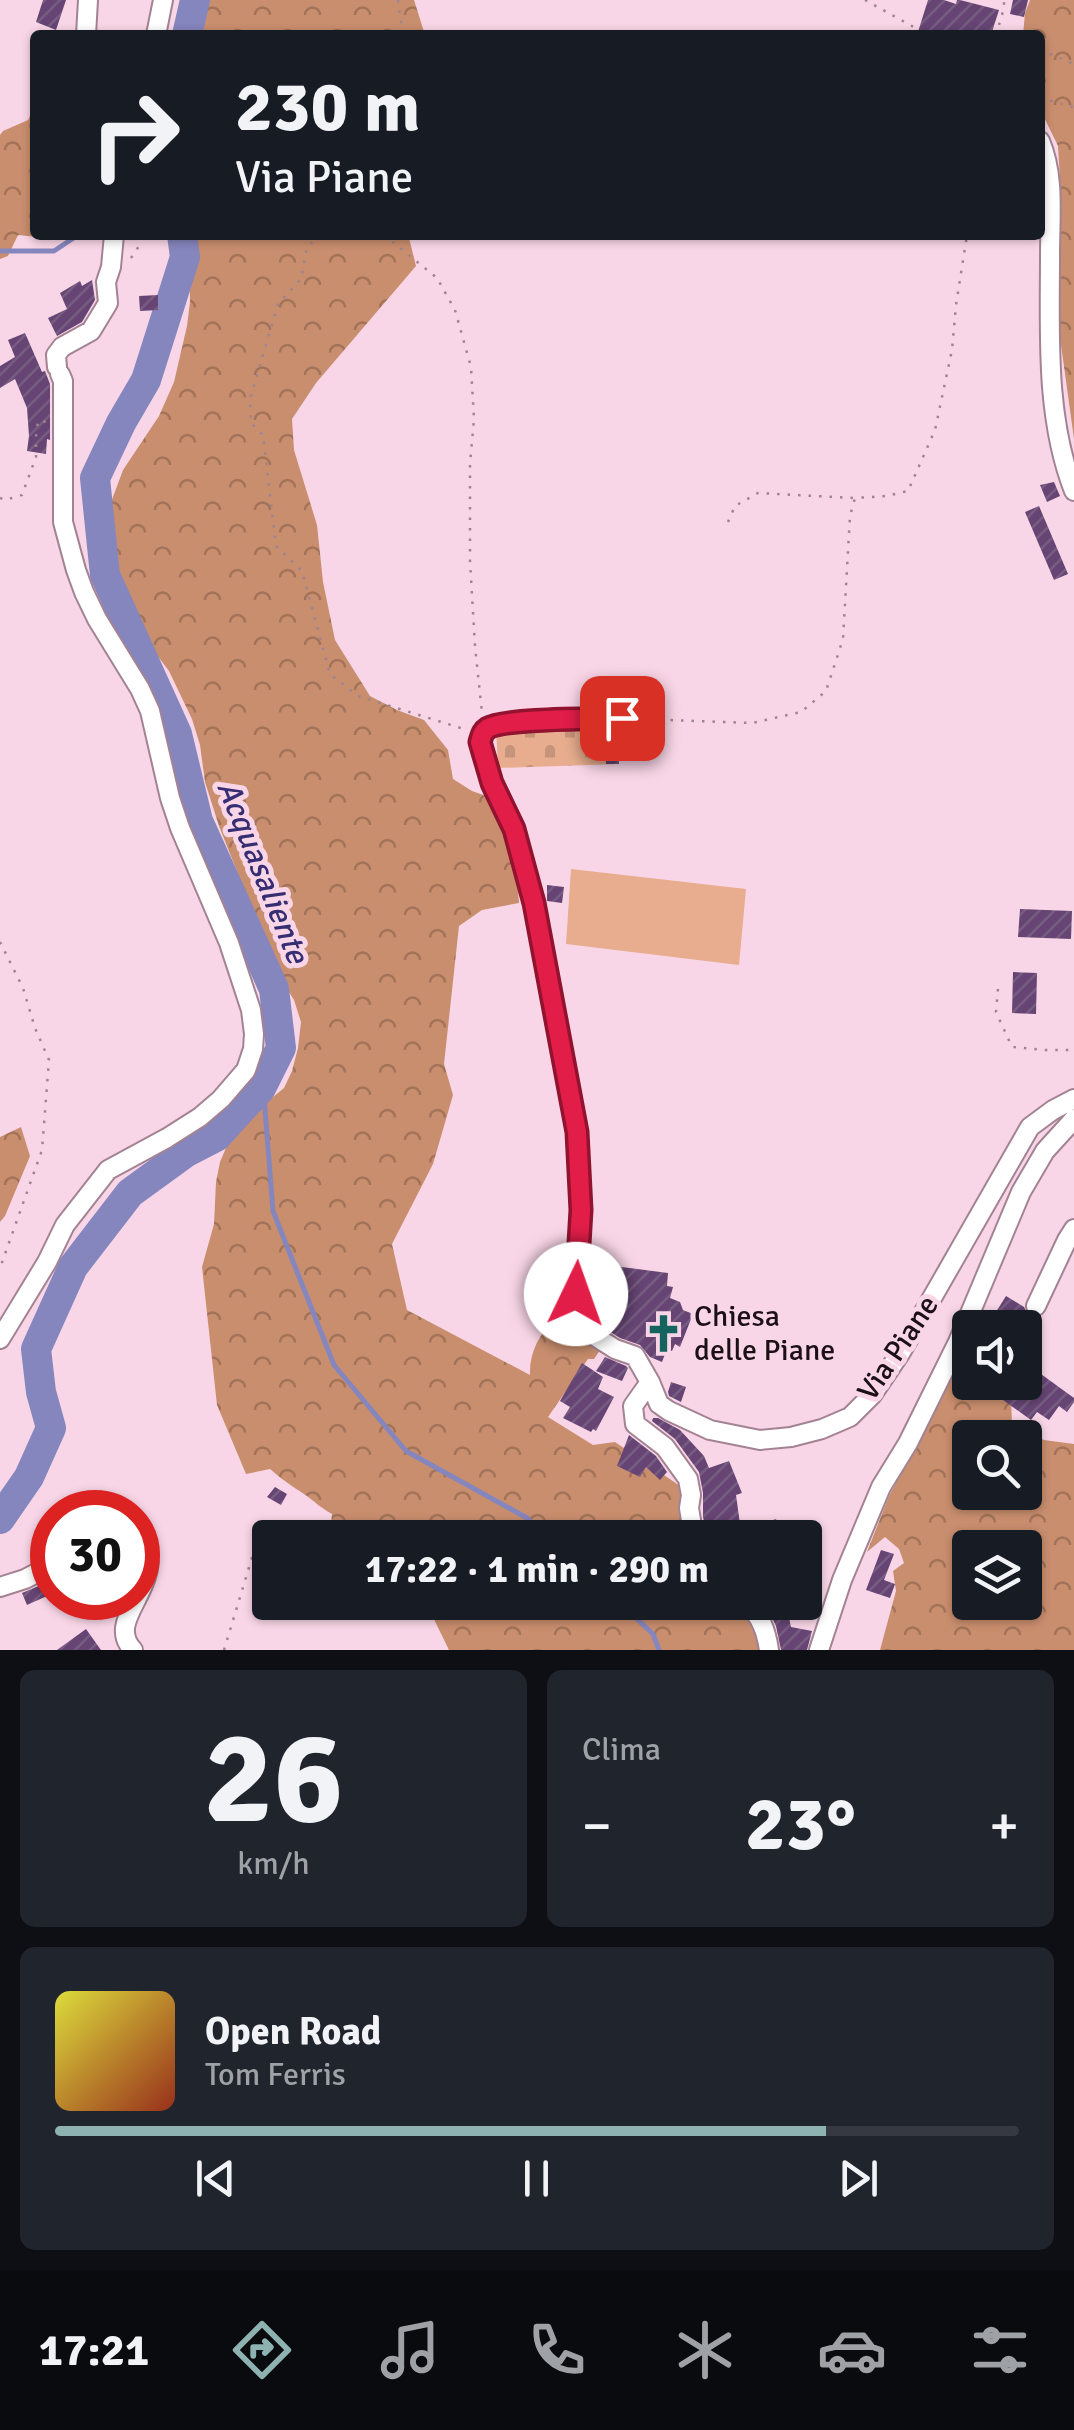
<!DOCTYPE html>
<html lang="it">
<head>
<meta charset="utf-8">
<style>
  :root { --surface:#171b24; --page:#20242c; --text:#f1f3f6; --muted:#9ea1a6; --line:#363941; --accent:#8eb2b2 }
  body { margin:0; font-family:Signika,sans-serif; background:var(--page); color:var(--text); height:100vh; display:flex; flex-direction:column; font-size:38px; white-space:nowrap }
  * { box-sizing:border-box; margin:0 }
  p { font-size:32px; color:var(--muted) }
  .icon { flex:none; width:55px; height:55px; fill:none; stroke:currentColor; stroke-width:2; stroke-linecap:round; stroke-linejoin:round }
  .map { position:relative; height:1650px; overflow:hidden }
  .sheet { display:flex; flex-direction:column; gap:20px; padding:20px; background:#0d0f14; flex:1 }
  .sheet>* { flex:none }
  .guide { position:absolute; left:30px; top:30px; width:1015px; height:210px; border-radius:10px; box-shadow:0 2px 8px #0004; background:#171b24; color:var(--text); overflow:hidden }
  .controls { position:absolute; left:952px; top:1310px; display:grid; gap:20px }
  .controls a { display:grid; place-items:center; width:90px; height:90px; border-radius:10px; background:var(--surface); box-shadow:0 2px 8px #0004; font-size:50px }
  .speed { position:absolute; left:30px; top:1490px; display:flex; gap:20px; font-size:50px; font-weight:700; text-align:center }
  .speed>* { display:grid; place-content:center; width:130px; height:130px; border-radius:50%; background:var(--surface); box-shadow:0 2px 8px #0004; line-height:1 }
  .speed .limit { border:15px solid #d22; background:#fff; color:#111 }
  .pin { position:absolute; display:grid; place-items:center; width:85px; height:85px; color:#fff; margin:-42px; border-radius:20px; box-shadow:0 5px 15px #0006 }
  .me { position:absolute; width:110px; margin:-55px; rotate:3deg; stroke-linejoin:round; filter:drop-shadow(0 0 8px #0008) }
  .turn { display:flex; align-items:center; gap:35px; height:210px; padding:0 40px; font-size:45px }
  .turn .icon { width:130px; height:130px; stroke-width:2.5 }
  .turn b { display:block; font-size:70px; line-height:85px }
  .big { font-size:75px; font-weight:700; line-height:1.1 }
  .sheet .tile { flex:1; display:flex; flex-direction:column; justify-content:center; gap:15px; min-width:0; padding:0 35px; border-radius:15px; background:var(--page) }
  .sheet .dial { align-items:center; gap:0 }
  .dial b { font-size:130px; line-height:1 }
  .song { display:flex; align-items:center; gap:30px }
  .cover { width:120px; height:120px; border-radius:15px; background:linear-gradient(135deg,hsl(60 70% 55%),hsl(10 70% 35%)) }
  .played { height:10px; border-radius:5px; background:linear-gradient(90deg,var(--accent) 80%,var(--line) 80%) }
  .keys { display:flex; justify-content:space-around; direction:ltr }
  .heat { display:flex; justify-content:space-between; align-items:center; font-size:55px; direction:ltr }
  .sheet .tiles { flex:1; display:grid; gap:20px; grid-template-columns:1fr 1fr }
  .tile:last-child { grid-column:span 2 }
  .trip { position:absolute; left:252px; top:1520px; width:570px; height:100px; border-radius:10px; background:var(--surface); box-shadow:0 2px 8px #0004; font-weight:700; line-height:100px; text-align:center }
  .tab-bar { display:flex; height:160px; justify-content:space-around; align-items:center; background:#090b0e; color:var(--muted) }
  .tab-bar .icon { width:70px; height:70px }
  .tab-bar .current { color:var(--accent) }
  .tab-bar b { font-size:45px; color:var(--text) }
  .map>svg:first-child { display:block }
  .grass { fill:#e7ad8e }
  .forest { fill:url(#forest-crowns); fill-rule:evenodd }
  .cemetery { fill:url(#cemetery-stones) }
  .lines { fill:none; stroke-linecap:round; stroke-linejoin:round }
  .stream { stroke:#8686be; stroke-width:5 }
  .river { stroke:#8686be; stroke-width:30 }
  .building { fill:url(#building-hatch) }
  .minor-casing { stroke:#a38393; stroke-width:22 }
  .path { stroke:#9d8490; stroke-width:2.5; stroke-dasharray:2.5 8; stroke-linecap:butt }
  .minor { stroke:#fff; stroke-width:18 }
  .route-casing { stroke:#92132f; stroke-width:25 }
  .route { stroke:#e11d48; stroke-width:18 }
  .labels { text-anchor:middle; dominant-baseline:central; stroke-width:10; stroke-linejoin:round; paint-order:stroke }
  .poi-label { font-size:30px; fill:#1b1016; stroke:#f9d6e7; text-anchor:start }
  .street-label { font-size:30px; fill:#1b1016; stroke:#f9d6e7 }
  .water-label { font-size:32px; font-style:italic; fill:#362e73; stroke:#f9d6e7 }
</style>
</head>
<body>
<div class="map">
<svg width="1074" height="1650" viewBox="0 0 1074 1650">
  <defs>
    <pattern id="forest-crowns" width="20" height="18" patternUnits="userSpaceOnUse" patternTransform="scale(2.5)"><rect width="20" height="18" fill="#c98e6e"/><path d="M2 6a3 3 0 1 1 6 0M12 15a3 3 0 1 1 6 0" fill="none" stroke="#a27359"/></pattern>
    <pattern id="cemetery-stones" width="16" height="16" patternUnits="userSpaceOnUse" patternTransform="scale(2.5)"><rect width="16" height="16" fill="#e7ad8e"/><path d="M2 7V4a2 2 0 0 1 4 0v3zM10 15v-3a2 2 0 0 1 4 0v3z" fill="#c6947a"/></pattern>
    <pattern id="building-hatch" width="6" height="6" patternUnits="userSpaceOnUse" patternTransform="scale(2.5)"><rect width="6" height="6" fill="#664574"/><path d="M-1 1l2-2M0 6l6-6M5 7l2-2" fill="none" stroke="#775c82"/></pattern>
  </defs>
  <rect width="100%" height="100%" fill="#f9d6e7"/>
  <path class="grass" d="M571 869 746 889 739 965 566 944Z"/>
  <path class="forest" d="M202 0H414L425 35H195Z
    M1030 0H1074V439L1058 323 1060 180 1058 146 1040 109V35H1023L1025 13Z
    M35 106V235H46L37 237 18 235 8 256 0 259V135L3 131 28 120Z
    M189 235H408L409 238 416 266 316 383 292 419 294 450 317 525 323 582 335 640 370 696 397 710 424 720 448 750 453 779 472 791 489 797C505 830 517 867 519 903L482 910 459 926 444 1064 453 1095 433 1164 392 1244 407 1310 530 1375C529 1353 539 1336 553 1319L533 1288 549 1268 583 1260C585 1297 586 1309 607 1340L594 1359H588L548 1417 593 1445 615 1442 692 1494 707 1537H338L330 1533 332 1514C321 1508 314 1501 304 1494 292 1486 281 1479 270 1469L246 1474 217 1405 202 1267 214 1224 216 1182 220 1162 234 1129 284 1088 292 1071 298 1048 301 1022 294 1000 280 978 269 952 219 826 205 782 200 745 192 719 169 671 137 629 115 579 106 532 110 505 123 470 159 416 174 382 187 326 190 302Z
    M21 1127 30 1156 5 1216 0 1222V1137Z
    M958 1367 970 1372V1382L991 1383 1011 1396 1012 1426 1044 1440 1074 1444V1650H880L896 1591 893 1571 904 1563 899 1549 885 1537 867 1552 889 1496ZM970 1438H1025V1492H970ZM970 1548H1025V1602H970Z
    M426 1603H752L759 1650H449Z"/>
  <path class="cemetery" d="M618 721 619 764 498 768 496 728Z"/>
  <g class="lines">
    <path class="stream" d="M0 251H54L78 235
      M263 1084 273 1211 334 1365 406 1451 527 1518 548 1538
      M619 1602 653 1634 659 1650"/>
    <path class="river" d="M187 35 195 0
      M0 1519 29 1477 51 1428 41 1392 36 1349 73 1267 130 1193 185 1153 216 1137 261 1088 281 1048 274 989 198 821 177 734 105 575 95 478 121 423 146 380 185 257 182 235"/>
  </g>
  <path class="building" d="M43 0H66L56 30 36 22Z
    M928 0H944L956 4 957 0H960L999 10 991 35H917Z
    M1013 0H1028L1024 17 1010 14Z
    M92 280 95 300 82 322 57 336 48 318 67 309 60 293 80 281 82 286Z
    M158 295V310L140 311 139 296Z
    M25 333 42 372 45 371 50 384V440L47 439 46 454 27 451 29 436 27 408 15 379 0 388V366L15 357 8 340Z
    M1054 482 1060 496 1047 502 1040 485Z
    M1039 506 1068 574 1054 580 1025 512Z
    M604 732H618L619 764H606Z
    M547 885 564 887 562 903 547 901Z
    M1020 909 1072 911 1071 939 1018 937Z
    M1013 972 1037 973 1036 1014 1012 1013Z
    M591 1263 668 1273 667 1286 673 1287 670 1298 680 1302 683 1310 693 1314 680 1347 675 1344 672 1351 667 1349 662 1362 650 1357 640 1345 620 1338 601 1326 595 1318 590 1301Z
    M1006 1296 1024 1307 1028 1315 1020 1328H986Z
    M605 1357 626 1366 628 1368 622 1381 596 1371Z
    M582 1363 603 1377 598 1389 614 1397 596 1431 593 1429 591 1432 563 1418 570 1407 560 1401Z
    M1034 1369 1074 1398V1402L1067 1412 1059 1406 1049 1420 1037 1412 1031 1420 978 1382H1025Z
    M671 1382 686 1387 681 1402 669 1396 668 1392Z
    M653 1418H658L680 1430 704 1456 709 1468 729 1461 742 1493 736 1495 741 1531 776 1519 782 1538H708L703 1517V1493L699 1472 675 1439 652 1421Z
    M629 1435 656 1456 667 1472 660 1480 646 1467 640 1477 617 1466Z
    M275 1487 287 1494 281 1505 267 1497Z
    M881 1550 894 1554 884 1580 895 1584 890 1598 866 1590Z
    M41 1585 47 1596 27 1605 22 1593Z
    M786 1603 791 1627 812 1631 807 1650H781L776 1626 767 1607Z
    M86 1629 101 1650H57Z"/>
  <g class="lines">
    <defs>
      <path id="minor" d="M86 35 88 0
        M156 35 163 0
        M1040 141C1055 176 1050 216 1050 255 1050 332 1045 417 1074 491
        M57 367 56 355 62 347 91 331 108 303 106 282 111 267 114 235
        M622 719C597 719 505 718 487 729 481 732 482 736 480 742L492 783 514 829 535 903 577 1132 581 1210 577 1303 584 1324 593 1335 615 1349 635 1356 650 1382 659 1404 669 1411 710 1430 760 1440 791 1437 822 1429 850 1417 872 1395 901 1352 1030 1127 1053 1110 1074 1099
        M1036 1306 1067 1240 1074 1229
        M0 1339 47 1262 65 1225 108 1170 167 1138 200 1117 221 1099 246 1070 253 1049 254 1034 251 1010 229 943 180 828 170 798 150 711 140 689 97 619 84 592 76 570 63 522V381L60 374
        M650 1382 633 1406 635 1424 665 1447 688 1479 691 1495 689 1508 694 1538
        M138 1535C155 1556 149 1574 138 1596
        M0 1587 25 1579 52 1565
        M746 1602C761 1617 766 1630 769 1650
        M133 1650C117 1633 128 1616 137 1598
        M819 1650 842 1580 881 1487 908 1443 958 1342 1021 1192 1045 1151 1074 1119"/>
    </defs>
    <use href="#minor" class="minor-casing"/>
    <path class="path" d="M398 0 403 35
      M865 0 928 35
      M996 35 1004 8V0
      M1040 50 1074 64
      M1040 98 1074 107
      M320 235 307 247 301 279 278 304 250 399 251 423 263 435 276 546 302 571 330 674 358 696 467 730
      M384 235 437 278 455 310 471 367 474 419 470 464V561L475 646 482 713
      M131 258 139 246 135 235
      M0 498 5 500 22 495 36 457V436L38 421 47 422
      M728 522 735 506 758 493 854 498
      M639 719 752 723 801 712 826 691 843 639 850 516 855 498 886 496 908 491 935 430 952 350 956 305 967 235
      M0 942 23 988 35 1028 49 1060 42 1150 0 1268
      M998 989 996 1012 1012 1047 1045 1050H1071L1074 1052
      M224 1650 257 1541"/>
    <use href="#minor" class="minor"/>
  </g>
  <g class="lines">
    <defs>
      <path id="route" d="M576 1294 581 1210 577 1132 534 903 514 829 492 783 480 742C482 736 482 732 488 728 505 718 597 719 622 718"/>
    </defs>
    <use href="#route" class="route-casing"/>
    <use href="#route" class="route"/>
  </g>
  <defs>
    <symbol id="church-bare" viewBox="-9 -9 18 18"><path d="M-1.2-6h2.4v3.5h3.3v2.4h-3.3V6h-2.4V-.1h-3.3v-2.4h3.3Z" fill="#14635f" stroke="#f9d6e7" stroke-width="2.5" paint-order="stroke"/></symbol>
  </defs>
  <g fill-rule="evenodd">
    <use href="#church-bare" x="636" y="1306" width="55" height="55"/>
  </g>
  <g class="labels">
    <g class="poi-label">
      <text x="694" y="1316">Chiesa<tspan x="694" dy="34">delle Piane</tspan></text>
    </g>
    <g class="street-label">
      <text transform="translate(898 1348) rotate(-56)">Via Piane</text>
    </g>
    <g class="water-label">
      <text transform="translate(263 872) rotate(68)">Acquasaliente</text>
    </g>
  </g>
</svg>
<div class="controls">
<a><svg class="icon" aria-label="sound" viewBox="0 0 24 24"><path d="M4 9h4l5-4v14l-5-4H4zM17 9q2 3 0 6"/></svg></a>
<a><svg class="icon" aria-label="search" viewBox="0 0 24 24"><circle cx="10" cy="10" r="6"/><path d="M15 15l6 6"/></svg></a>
<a><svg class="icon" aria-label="layers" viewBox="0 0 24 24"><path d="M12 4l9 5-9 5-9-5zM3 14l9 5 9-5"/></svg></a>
</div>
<div class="speed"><div class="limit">30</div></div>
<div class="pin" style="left:622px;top:718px;background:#d93025"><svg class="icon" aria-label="arrive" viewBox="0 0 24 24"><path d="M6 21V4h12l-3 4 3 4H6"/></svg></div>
<svg class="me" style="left:576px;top:1294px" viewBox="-20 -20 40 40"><circle r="19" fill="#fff"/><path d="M0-13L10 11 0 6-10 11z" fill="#e11d48"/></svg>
<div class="trip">17:22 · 1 min · 290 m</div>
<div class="guide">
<div class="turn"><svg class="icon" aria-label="right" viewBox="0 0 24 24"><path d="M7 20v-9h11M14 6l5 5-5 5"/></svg><div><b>230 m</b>Via Piane</div></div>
</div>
</div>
<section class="sheet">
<div class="tiles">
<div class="tile dial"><b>26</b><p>km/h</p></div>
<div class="tile"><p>Clima</p>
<div class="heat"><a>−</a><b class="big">23°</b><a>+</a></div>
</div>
<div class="tile">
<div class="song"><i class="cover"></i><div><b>Open Road</b><p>Tom Ferris</p></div></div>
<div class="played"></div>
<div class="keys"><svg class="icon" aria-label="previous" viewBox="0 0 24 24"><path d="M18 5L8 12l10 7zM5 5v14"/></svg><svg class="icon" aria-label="pause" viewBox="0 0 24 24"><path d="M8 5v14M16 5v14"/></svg><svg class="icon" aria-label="next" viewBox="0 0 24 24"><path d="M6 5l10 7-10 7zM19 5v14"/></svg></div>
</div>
</div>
</section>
<nav class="tab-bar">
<b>17:21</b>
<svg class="icon current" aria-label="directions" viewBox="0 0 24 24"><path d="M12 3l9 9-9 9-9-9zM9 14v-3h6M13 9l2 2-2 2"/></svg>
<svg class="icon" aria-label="music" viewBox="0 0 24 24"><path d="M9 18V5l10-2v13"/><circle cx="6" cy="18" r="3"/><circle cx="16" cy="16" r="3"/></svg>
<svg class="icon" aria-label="phone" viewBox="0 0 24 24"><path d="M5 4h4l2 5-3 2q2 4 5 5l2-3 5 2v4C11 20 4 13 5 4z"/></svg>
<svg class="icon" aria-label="climate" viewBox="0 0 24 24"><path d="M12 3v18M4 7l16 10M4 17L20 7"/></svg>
<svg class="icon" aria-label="car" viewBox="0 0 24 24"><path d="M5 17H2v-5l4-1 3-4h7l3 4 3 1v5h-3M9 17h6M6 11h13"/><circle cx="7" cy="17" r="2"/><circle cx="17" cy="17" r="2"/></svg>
<svg class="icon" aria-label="filters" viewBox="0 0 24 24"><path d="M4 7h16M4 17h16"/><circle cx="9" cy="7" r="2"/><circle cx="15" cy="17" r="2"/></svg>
</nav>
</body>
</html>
